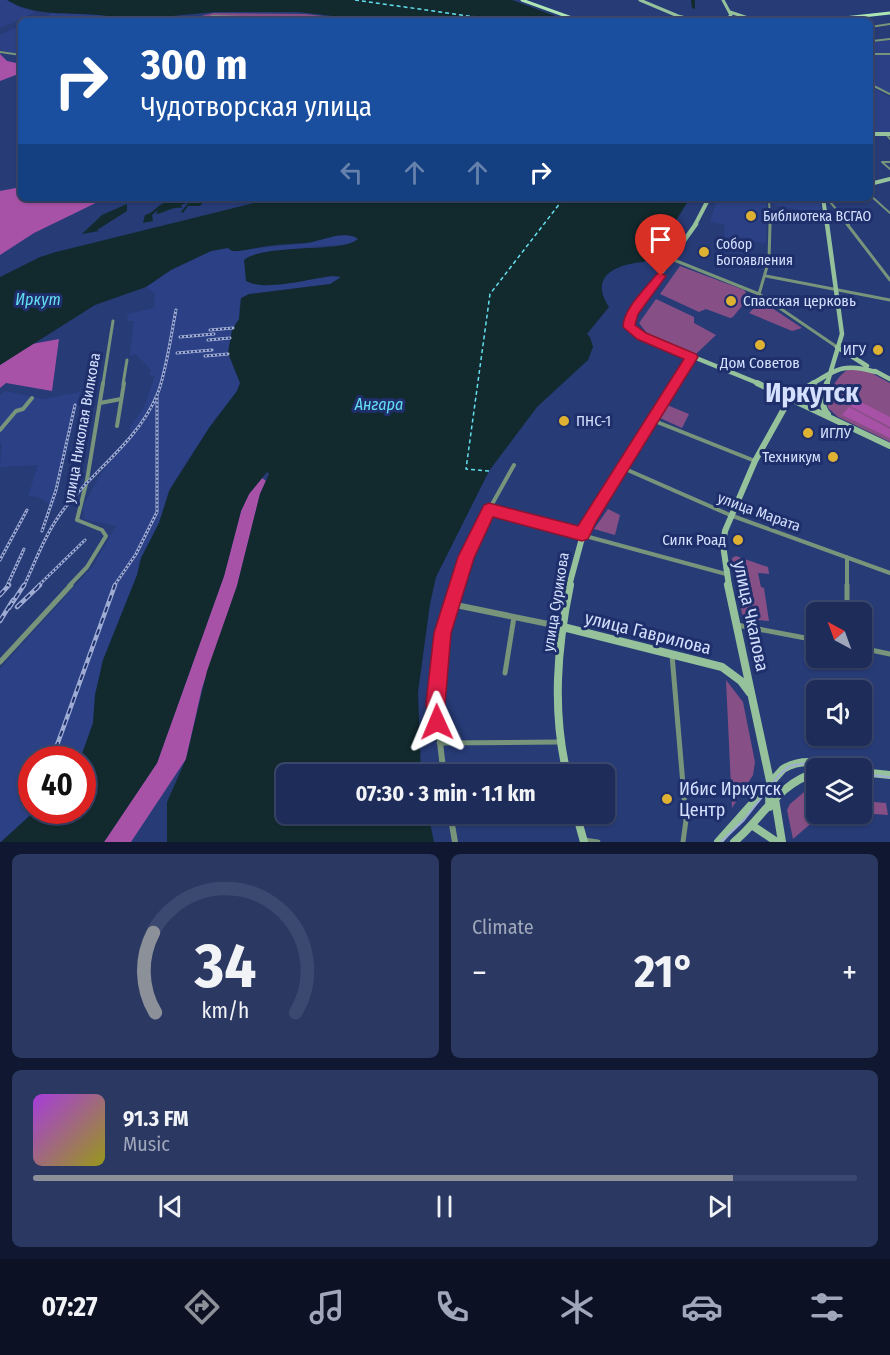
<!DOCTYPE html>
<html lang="en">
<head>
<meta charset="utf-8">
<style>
  :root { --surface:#1d2c59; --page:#2a3862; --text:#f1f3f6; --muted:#a0a7ba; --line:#3b486f; --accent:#8c9099 }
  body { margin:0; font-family:"Fira Sans Condensed",sans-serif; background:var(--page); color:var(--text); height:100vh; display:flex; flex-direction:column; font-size:22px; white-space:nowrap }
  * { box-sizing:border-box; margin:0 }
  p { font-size:20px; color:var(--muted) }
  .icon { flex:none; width:33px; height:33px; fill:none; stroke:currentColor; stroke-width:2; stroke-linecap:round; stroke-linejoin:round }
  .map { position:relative; height:842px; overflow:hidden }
  .sheet { display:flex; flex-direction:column; gap:12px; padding:12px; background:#101831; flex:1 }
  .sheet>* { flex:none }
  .top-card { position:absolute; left:18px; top:18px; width:855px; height:183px; border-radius:9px; box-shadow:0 2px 4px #0004,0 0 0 2px var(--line); background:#1a4fa0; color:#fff; overflow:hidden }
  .needle { width:39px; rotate:319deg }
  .controls { position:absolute; left:806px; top:602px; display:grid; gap:12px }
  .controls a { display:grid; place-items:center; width:66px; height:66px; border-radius:9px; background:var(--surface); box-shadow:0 2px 4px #0004,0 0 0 2px var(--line); font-size:30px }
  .speed { position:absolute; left:18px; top:746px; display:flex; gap:12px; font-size:30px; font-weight:700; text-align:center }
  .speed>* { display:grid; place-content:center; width:78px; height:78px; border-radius:50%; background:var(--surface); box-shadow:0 2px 4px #0004,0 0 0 2px var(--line); line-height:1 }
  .speed .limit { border:9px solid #d22; background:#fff; color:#111 }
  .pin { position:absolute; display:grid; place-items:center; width:51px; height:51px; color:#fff; margin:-62px -26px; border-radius:50% 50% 50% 0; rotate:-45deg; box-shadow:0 0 6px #0007 }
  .pin .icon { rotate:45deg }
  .me { position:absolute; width:66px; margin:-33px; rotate:359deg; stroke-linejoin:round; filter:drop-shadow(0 0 4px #0008) }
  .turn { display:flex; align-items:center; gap:21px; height:126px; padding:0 24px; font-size:27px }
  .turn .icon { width:78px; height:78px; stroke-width:2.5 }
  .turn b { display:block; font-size:42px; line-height:51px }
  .lanes { display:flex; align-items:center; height:57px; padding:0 24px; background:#0003; justify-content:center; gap:30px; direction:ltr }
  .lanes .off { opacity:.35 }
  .big { font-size:45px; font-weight:700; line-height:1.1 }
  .sheet .card { flex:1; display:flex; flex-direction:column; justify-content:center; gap:9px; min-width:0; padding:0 21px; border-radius:9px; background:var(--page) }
  .sheet .dial { align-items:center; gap:0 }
  .dial svg { height:156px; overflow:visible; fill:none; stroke:var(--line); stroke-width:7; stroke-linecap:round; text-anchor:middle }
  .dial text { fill:var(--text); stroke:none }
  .song { display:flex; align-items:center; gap:18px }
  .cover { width:72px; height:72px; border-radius:9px; background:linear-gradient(135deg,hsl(280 70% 55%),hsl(60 70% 35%)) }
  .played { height:6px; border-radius:3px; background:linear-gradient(90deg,var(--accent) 85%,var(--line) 85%) }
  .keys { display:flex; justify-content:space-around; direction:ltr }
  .heat { display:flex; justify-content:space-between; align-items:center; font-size:33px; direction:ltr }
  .sheet .tiles { flex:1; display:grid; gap:12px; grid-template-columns:1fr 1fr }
  .card:last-child { grid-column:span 2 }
  .trip { position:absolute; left:276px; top:764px; width:339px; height:60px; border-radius:9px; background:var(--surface); box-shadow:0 2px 4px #0004,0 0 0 2px var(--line); font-weight:700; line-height:60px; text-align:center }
  .tabs { display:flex; height:96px; justify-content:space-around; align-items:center; background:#0c1224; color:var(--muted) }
  .tabs .icon { width:42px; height:42px }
  .tabs .current { color:var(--accent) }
  .tabs b { font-size:27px; color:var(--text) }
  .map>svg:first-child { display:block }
  .built { fill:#2c4185 }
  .green { fill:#864f85 }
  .forest { fill:#a852a7 }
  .water { fill:#122a2e }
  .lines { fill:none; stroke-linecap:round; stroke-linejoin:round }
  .river { fill:#122a2e; fill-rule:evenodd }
  .ferry { stroke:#64dff0; stroke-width:1.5; stroke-dasharray:4 3; stroke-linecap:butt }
  .minor-far3 { stroke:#78947b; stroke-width:2 }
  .minor-far2 { stroke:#78947b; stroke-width:3 }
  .minor-far1 { stroke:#78947b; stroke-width:4 }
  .minor { stroke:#78947b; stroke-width:5 }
  .tertiary { stroke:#78947b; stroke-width:6 }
  .secondary-far4 { stroke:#96c29b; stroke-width:3 }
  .secondary-far3 { stroke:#96c29b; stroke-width:4 }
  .secondary-far2 { stroke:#96c29b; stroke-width:4.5 }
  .secondary-far1 { stroke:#96c29b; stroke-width:6 }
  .secondary { stroke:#96c29b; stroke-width:8 }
  .primary { stroke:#ade6b4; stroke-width:3 }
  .tram { stroke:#9eacd4; stroke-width:2 }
  .rail-far1-casing { stroke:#9eacd4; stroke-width:3 }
  .rail-casing { stroke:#9eacd4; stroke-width:4.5 }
  .rail-far1 { stroke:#1e2f6b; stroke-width:1.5; stroke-dasharray:2; stroke-linecap:butt }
  .rail { stroke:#1e2f6b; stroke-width:2; stroke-dasharray:6; stroke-linecap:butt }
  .route { fill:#e11d48; stroke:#92132f; stroke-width:1.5 }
  .poi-dot { fill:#deb133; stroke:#1e2f6b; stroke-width:2 }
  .labels { text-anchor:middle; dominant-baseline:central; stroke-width:6; stroke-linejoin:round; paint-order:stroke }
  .far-poi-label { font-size:14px; fill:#d4e0fe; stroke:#1e2f6b; text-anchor:start }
  .poi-label { font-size:15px; fill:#d4e0fe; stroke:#1e2f6b; text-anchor:start }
  .street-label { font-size:15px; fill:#d4e0fe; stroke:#1e2f6b }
  .water-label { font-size:16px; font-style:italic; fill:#64dff0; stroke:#1e2f6b }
  .near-street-label { font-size:18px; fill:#d4e0fe; stroke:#1e2f6b }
  .near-poi-label { font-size:18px; fill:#d4e0fe; stroke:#1e2f6b; text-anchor:start }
  .town-label { font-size:27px; font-weight:bold; fill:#d4e0fe; stroke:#1e2f6b }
</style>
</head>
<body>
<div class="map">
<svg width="890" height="842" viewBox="0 0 890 842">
  <rect width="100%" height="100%" fill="#273b77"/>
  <path class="built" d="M0 0H7L20 8 36 12 0 28Z
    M52 13 101 15 125 21H41Z
    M21 25V55L0 50V35Z
    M890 40V93L870 82V71L877 69 870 64V43Z
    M870 86 890 97V132L870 133Z
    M718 198H766V242L762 243 724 237 725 225 710 221Z
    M774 198H820L821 214 774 205Z
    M336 236H352L358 239 347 245 314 246 247 257 267 285 333 276 341 277 338 281 330 284 249 294 240 300 239 319 232 330 228 353 240 383 237 391 214 420 172 484 159 523 141 558 137 575 103 660 95 695 93 723 84 752 80 759H32V810H36L0 842V669L93 566 116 526 84 519 83 506 102 472 133 433 129 428 144 408 155 376 149 375 151 370 136 354 130 355 134 321H128L127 314 154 308 155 294 146 287 171 270 212 251 228 248 232 251 308 243Z
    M5 391 43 399 80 392 54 507 38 497 28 496 38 465 0 467 2 444 0 443V395Z"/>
  <path class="green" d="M213 13 305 14 370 21H214L201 16Z
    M680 266 744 290 749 297 733 317 730 318 706 309 699 312 660 294Z
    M656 299 694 317V323L716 335 696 354 653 337 646 332 639 323Z
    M763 302 802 328 792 331 749 313 759 303Z
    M850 369 866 370 890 383V442L838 417 828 408C825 396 839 372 850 369Z
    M667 405 689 414 682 428 660 418Z
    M608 509 620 515 615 535 594 529Z
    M736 556 768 567 769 574 758 573 761 587 764 588 769 621 743 619 741 608 745 602 741 572 733 566 732 558Z
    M726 680 743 702 755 762 753 775 732 808Z
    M816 782V813H823L793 839 787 810 790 804Z
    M861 801 886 803 888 815 860 813Z"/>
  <path class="forest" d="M0 54 7 61 21 64V73L0 81Z
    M21 187V198H106L34 233 0 255V191Z
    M59 339 52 391 6 383 0 388V365L32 344Z
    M855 399 890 417V427L850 406Z
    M849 407 890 429V438L842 415Z
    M262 478 266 481 260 494 237 586 202 688 186 759 131 842H104L157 763 224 576 241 511 249 494Z"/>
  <path class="water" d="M7 0H512L569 21H374L299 12H215L172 16 188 21 191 17 202 19 199 21 193 19 191 20 193 21 144 18 141 19 148 21C128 21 115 16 97 15 65 12 36 17 7 0Z
    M181 198H206L200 206H188L183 213 181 212 189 202 181 205 182 208C172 206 165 213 156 214L158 210 152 215 153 221 143 223 145 215C153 213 155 208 162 204 168 201 174 202 181 198Z
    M274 198H690L672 227 644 262C617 264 588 276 609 307L587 334 590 337 593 347 588 360 537 407 489 471 436 577 430 604 418 692 421 774H286V813H428L434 842H167V802L186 759 207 671 237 586 260 494 269 474 267 472 249 494 241 511 224 576 157 763 104 842H1L36 810H82V759H80L93 723 95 695 103 660 137 575 141 558 159 523 169 491 209 428 237 391 240 383 228 353 232 330 239 319 241 298 249 294 330 284 341 277 333 276C312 278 265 292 246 281L244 260C265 243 345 253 358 239 344 229 323 241 307 243 295 244 282 244 269 246 257 247 244 252 232 251L228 248 211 251 171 270 146 287 95 305 0 365V277L40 257 56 252Z
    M127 204V211L97 230 99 231 82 234 102 215Z"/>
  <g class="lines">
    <path class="river" d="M691 0H695V9L692 8Z"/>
    <path class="ferry" d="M355 0 504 21
      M489 471 466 469 490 294 564 198"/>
    <path class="minor-far3" d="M212 16 269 18 280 21
      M307 21H315
      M870 27 890 24
      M872 41 890 39
      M0 52 21 55
      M870 54H890
      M870 84 890 94
      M886 134 890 139
      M890 162H882L890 169
      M870 195 890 213
      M769 198 770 225
      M827 198 849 225"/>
    <path class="minor-far2" d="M847 224 890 280
      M674 260 759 294 837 347
      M766 276 890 300
      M759 294 769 260 770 224
      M103 384 113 321
      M123 384 127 360"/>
    <path class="minor-far1" d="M100 403 121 399
      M652 420 755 461
      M117 426 124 383
      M0 430 16 411 23 409 32 398
      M623 468 730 515 890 573
      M489 510 726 574
      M847 557V586
      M69 586 87 567 106 536 102 530 77 520 87 480 103 383
      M457 586 486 515 514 465"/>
    <path class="minor" d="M847 585V612
      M451 604 458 585
      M737 625 816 640
      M861 648 890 654
      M672 655 686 820 683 842
      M0 662 71 585
      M505 673 514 617
      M439 743 559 742
      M584 840 598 842"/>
    <path class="tertiary" d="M444 774C435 716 436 661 451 604L563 627
      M450 813 455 842"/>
    <path class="secondary-far4" d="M640 0 678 16 698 21
      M723 0 731 15 726 20
      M730 12 751 19"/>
    <path class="secondary-far3" d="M870 134H890
      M870 184 890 179
      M823 198 827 225
      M695 225 709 198"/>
    <path class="secondary-far2" d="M696 224 633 312 629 320V327L642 336 760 384
      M827 224 842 334 827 384
      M837 347 867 366
      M875 371 890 379
      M674 384 691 357
      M812 384C838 368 845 363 876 372"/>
    <path class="secondary-far1" d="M757 383 890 446
      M827 383C824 394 819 405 828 414
      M569 586 582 538 591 517 675 383
      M729 586 723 545 725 531 755 461 790 398 814 383"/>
    <path class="secondary" d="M728 585 770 781 769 807
      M563 627 722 667 741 681 750 693
      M861 772 890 775
      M567 774C552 711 557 648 570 585
      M775 799 782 842
      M576 813 584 842
      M753 826 777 842
      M718 842 783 769C801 759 817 761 836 768
      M734 842C762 819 779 782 816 773"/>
    <path class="primary" d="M522 0 580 21
      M722 21 835 19 890 13"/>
    <path class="tram" d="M861 774 890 777
      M721 842 744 820 779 775 790 766 807 763 849 768"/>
    <defs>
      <path id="rail-far1" d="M210 330 233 328
        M180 337 214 334
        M208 340 230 338
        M177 353 212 350
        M205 356 228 354
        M42 531 56 490 75 405
        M0 560 27 510
        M7 586 24 549
        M24 586C36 560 46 532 64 509 93 471 138 441 157 395 166 374 171 334 176 310
        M38 586 85 540
        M114 586 136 554 157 512V395"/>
      <path id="rail" d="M0 595 9 585
        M17 607 40 585
        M9 608 24 585
        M0 621 13 600
        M52 759 115 585"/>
    </defs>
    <use href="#rail-far1" class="rail-far1-casing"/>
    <use href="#rail" class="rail-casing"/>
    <use href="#rail-far1" class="rail-far1"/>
    <use href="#rail" class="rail"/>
  </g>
  <path class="route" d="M661 273 666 276 638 314 635 325 646 333 696 354 698 357 596 522 588 539 582 541 493 517 474 558 451 633 445 704 446 722 443 728 437 731 430 728 426 704 434 633 458 557 484 505 489 503 578 526 684 359 637 339 623 327C623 309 646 288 657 274Z"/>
  <g class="poi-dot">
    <circle cx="751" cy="216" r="6"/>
    <circle cx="704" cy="252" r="6"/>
    <circle cx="731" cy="301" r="6"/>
    <circle cx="760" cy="345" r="6"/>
    <circle cx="878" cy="350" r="6"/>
    <circle cx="564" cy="421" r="6"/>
    <circle cx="808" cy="433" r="6"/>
    <circle cx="833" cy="457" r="6"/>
    <circle cx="738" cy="540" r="6"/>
    <circle cx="667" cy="799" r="6"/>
  </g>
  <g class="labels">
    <g class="far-poi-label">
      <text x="763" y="216">Библиотека ВСГАО</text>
      <text x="716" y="244">Собор<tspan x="716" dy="16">Богоявления</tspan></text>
    </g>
    <g class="poi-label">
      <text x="743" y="301">Спасская церковь</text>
      <text x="866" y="350" text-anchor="end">ИГУ</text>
      <text x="760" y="363" text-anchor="middle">Дом Советов</text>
      <text x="576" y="421">ПНС-1</text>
      <text x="820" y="433">ИГЛУ</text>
      <text x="821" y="457" text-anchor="end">Техникум</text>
      <text x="726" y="540" text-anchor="end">Силк Роад</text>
    </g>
    <g class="street-label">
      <text transform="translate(82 428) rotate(-80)">улица Николая Вилкова</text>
      <text transform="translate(759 512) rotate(20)">улица Марата</text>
      <text transform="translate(556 602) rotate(-81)">улица Сурикова</text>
    </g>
    <g class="water-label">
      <text x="38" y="299">Иркут</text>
      <text x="379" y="404">Ангара</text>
    </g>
    <g class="near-street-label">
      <text transform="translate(751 616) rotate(78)">улица Чкалова</text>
      <text transform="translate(648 633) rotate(14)">улица Гаврилова</text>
    </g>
    <g class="near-poi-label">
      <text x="679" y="789">Ибис Иркутск<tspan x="679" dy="21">Центр</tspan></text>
    </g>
    <g class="town-label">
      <text x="812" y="393">Иркутск</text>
    </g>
  </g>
</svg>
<div class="controls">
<a><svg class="needle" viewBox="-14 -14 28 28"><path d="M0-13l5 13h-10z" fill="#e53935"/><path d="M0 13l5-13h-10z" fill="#a0a7ba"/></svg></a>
<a><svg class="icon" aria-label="sound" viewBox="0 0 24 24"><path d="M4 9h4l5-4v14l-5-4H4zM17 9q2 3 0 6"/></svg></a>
<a><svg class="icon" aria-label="layers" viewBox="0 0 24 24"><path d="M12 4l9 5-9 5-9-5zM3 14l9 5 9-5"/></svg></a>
</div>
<div class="speed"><div class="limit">40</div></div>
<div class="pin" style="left:661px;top:276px;background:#d93025"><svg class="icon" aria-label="arrive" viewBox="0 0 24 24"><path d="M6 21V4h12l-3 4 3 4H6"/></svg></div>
<svg class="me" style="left:437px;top:722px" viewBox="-20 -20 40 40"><path d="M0-17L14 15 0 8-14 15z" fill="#e11d48" stroke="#fff" stroke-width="4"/></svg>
<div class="trip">07:30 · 3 min · 1.1 km</div>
<div class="top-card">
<div class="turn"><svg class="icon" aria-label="right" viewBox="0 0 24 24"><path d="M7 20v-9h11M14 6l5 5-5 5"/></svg><div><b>300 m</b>Чудотворская улица</div></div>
<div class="lanes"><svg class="icon off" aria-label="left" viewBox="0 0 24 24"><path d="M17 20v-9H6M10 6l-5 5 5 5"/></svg><svg class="icon off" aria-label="ahead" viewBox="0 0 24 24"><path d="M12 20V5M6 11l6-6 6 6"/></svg><svg class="icon off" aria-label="ahead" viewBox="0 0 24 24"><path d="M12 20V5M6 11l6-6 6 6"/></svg><svg class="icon" aria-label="right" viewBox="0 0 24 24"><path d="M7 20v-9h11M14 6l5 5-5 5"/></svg></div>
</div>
</div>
<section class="sheet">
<div class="tiles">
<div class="card dial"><svg viewBox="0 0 100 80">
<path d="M14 69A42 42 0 1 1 86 69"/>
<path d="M14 69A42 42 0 0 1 13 28" stroke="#8c9099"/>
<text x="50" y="56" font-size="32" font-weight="700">34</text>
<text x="50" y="72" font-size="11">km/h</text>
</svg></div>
<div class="card"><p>Climate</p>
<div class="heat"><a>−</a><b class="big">21°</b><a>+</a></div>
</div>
<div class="card">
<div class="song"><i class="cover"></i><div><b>91.3 FM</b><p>Music</p></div></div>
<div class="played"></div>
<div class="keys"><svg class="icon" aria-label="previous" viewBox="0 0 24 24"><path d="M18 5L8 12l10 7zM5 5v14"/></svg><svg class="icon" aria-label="pause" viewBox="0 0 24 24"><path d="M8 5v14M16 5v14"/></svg><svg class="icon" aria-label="next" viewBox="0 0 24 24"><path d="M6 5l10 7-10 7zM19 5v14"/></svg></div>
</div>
</div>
</section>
<nav class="tabs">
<b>07:27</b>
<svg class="icon current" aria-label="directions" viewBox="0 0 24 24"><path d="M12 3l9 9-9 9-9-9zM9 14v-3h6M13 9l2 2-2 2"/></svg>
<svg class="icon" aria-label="music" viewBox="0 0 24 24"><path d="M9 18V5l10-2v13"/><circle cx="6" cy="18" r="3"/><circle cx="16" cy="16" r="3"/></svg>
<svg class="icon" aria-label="phone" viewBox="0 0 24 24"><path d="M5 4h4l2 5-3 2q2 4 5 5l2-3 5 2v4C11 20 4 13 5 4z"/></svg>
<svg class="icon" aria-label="climate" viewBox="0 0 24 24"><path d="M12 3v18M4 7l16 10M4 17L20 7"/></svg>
<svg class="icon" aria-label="car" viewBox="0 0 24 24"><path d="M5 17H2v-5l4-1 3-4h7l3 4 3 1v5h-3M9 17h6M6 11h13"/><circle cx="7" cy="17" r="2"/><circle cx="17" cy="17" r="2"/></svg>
<svg class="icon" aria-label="filters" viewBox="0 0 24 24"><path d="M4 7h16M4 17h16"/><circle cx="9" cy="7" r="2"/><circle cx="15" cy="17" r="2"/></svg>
</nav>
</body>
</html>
